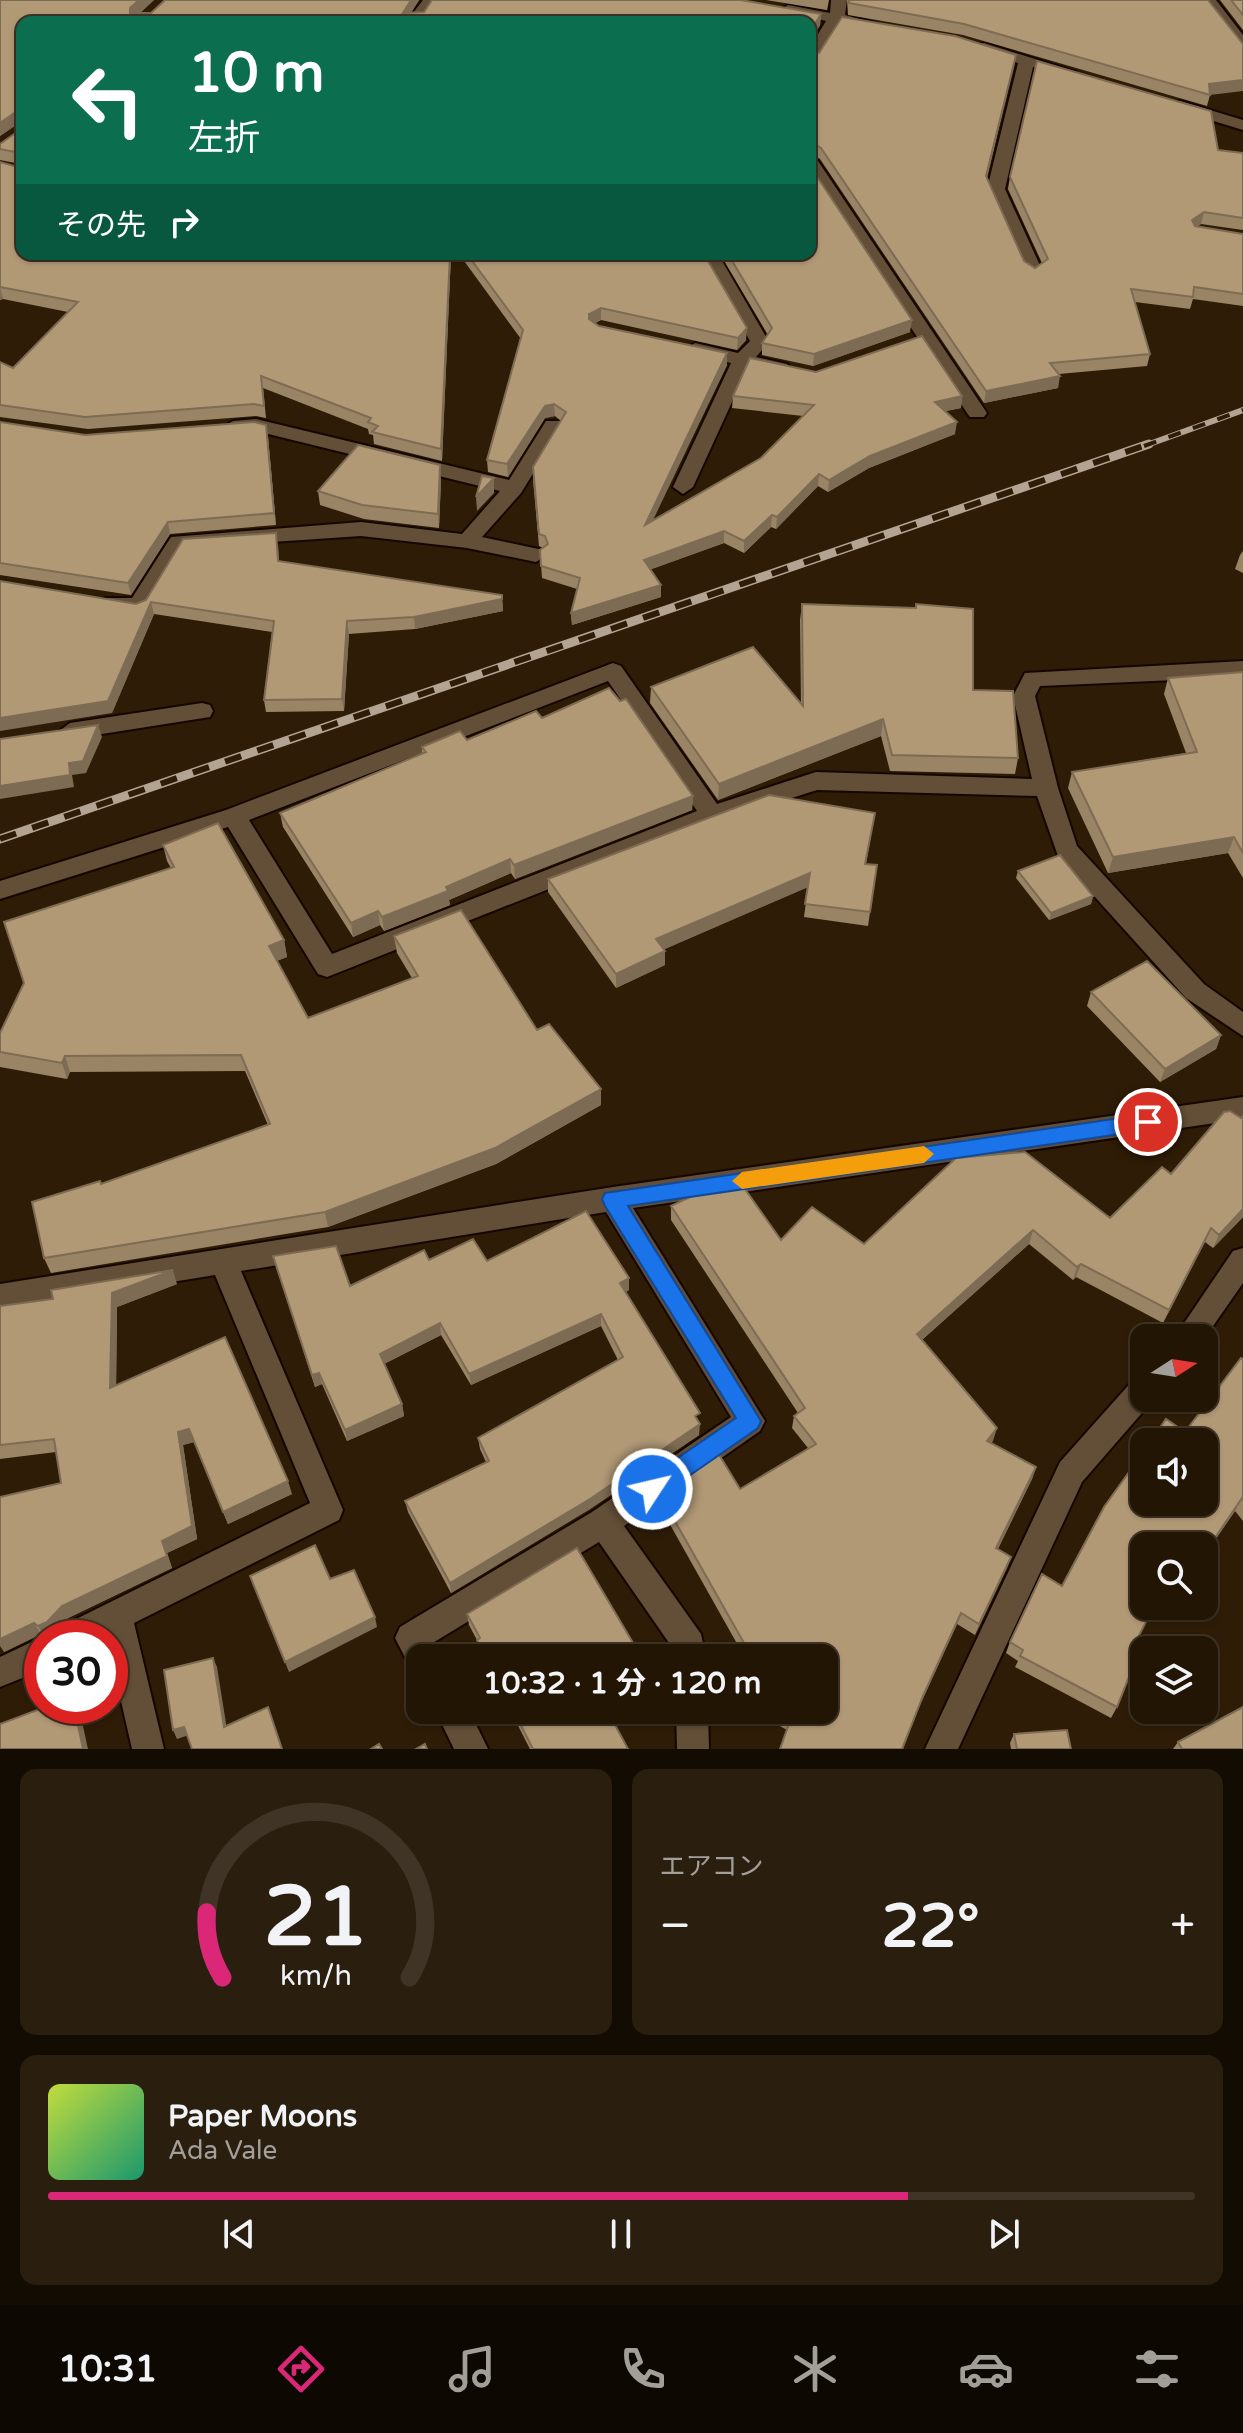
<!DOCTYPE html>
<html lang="ja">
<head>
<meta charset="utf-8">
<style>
  :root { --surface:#221504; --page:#2a1e0e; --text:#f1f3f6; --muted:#a29f9a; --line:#3f3426; --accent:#db2777 }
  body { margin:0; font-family:"Varela Round","Noto Sans JP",sans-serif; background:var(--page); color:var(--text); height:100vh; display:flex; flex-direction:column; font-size:30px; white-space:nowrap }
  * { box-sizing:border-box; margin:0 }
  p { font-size:26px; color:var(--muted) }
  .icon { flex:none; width:44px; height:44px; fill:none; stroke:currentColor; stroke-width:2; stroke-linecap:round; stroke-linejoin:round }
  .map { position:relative; height:1749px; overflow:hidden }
  .details { display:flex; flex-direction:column; gap:20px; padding:20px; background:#130c02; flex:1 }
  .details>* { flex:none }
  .hud { position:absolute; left:16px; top:16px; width:800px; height:244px; border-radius:16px; box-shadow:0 2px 6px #0004,0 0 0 2px var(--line); background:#0b6e4f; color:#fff; overflow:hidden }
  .needle { width:52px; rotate:78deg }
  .tools { position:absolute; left:1130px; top:1324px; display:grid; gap:16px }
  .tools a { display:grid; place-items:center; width:88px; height:88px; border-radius:16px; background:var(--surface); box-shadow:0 2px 6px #0004,0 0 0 2px var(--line); font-size:40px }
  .speed { position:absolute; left:24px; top:1620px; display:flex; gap:16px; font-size:40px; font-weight:700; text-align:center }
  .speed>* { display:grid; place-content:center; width:104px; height:104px; border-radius:50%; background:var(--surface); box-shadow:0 2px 6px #0004,0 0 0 2px var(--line); line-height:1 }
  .speed .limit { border:12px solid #d22; background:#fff; color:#111 }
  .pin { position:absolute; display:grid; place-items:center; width:68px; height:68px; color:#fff; margin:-34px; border:4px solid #fff; border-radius:50%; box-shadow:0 2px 8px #0007 }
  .me { position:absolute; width:88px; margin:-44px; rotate:55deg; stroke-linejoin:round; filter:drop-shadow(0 0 6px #0008) }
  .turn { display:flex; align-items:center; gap:28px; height:168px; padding:0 40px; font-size:36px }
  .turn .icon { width:104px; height:104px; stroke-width:2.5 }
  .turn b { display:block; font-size:56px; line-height:68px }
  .then { display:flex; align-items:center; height:76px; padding:0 40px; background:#0003; gap:16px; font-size:30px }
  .big { font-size:60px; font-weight:700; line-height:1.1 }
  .details .card { flex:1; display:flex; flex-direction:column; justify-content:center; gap:12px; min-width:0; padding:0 28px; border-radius:16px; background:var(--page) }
  .details .dial { align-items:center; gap:0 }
  .dial svg { height:208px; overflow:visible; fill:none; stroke:var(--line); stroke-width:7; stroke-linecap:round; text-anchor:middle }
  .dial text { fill:var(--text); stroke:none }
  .song { display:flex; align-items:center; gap:24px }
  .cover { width:96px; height:96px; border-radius:12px; background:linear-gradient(135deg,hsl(70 70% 55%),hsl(160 70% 35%)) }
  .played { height:8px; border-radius:4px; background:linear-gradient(90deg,var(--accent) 75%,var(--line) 75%) }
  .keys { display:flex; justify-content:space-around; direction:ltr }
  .heat { display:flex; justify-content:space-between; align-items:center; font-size:44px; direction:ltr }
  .details .tiles { flex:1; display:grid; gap:20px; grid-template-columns:1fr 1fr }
  .card:last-child { grid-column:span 2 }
  .trip { position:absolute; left:406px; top:1644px; width:432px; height:80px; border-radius:16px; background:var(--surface); box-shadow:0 2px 6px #0004,0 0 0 2px var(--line); font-weight:700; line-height:80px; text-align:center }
  .dock { display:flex; height:128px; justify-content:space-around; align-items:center; background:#0e0802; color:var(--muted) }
  .dock .icon { width:56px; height:56px }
  .dock .on { color:var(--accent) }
  .dock b { font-size:36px; color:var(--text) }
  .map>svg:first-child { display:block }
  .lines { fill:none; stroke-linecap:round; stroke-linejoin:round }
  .street-casing { stroke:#160600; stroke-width:4 }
  .street { fill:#634e37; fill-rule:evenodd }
  .rail-far1-casing { stroke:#b2a393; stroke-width:6 }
  .rail-casing { stroke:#b2a393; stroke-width:9 }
  .rail-far1 { stroke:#2e1c06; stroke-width:4; stroke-dasharray:13; stroke-linecap:butt }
  .rail { stroke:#2e1c06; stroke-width:6; stroke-dasharray:17; stroke-linecap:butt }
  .wall { fill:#998465 }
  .shaded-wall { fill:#7d6b53 }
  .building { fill:#b29976; stroke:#7d6b53; stroke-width:2 }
  .route { fill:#1a73e8; stroke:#114b97; stroke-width:2 }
  .slow { fill:#f59e0b }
</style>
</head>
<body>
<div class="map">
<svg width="1243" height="1749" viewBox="0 0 1243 1749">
  <rect width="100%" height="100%" fill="#2e1c06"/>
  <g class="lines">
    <defs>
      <path id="street" d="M423 0H439L422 22H406Z
        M831 0H847L845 15 882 25 874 30 841 24 816 63 810 65V47L826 21 780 10 788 5 830 13Z
        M1200 0H1216L1243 35V51L1237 49Z
        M984 43 1076 72 1068 77 1033 67 1005 189 1043 272 1034 277 1025 272 987 189 1018 63 978 51V45Z
        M1180 101 1243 120V130L1174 109V103Z
        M810 156 818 161 987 413 984 417H970L967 413 810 174Z
        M700 254H718L769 342 756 357 787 364 790 368 780 374 748 367 693 487 683 494 673 487 731 363 688 353 686 349 695 343 738 353 750 341Z
        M256 419 509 480 546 421H560L563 425 521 493 482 537 543 550 546 555 536 562 467 548 361 536 184 548 146 611 105 608 102 603 105 598H132L171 537 361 522 462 534 500 491 256 431 233 433 223 427 233 421Z
        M1243 661V677L1040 686 1035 696 1058 788 1077 846 1204 984 1243 1012V1036L1186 998 1058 856 1037 796 817 790 720 821 327 977 318 974 228 827 0 899V881L226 810 613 663 621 666 717 804 816 772 1032 779 1013 696 1025 673ZM608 681 697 811 332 954 249 820Z
        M202 703 210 705 213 711 210 717 70 739 59 731 70 723Z
        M1243 1097V1119L633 1208 765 1421 760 1431 624 1526 701 1634 706 1658H674V1650L599 1542 431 1644 438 1658H420V1673L411 1669 395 1638 400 1627 592 1512 731 1417 606 1212 241 1271 343 1510 339 1520 134 1623 164 1749H132L110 1653V1638H55L60 1627 310 1503 215 1275 0 1310V1284L613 1187Z
        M1243 1248V1283L1204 1339 1174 1338 1233 1251Z
        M1144 1376V1398L1154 1399 1082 1482 958 1749H925L1060 1462 1134 1379Z
        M42 1637V1670L0 1687V1657Z
        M435 1710H469L488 1749H454Z
        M676 1710H708L709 1749H677Z"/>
    </defs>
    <use href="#street" class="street-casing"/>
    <use href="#street" class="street"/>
    <defs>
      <path id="rail-far1" d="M1144 446 1243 410"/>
      <path id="rail" d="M0 839 1149 444"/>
    </defs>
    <use href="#rail-far1" class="rail-far1-casing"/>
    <use href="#rail" class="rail-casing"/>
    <use href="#rail-far1" class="rail-far1"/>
    <use href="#rail" class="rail"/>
  </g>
  <path class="wall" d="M0 0H154L140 13H151L165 0H419L411 13 424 12 432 0H741L821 14 820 25 810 42V22H22V254H451L442 461 374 444 373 435 369 434 368 429 263 388 266 418 256 416 88 429 0 417V362L13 368 68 312 3 299 0 300V162L21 168V164L0 160V144L21 129 20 122 0 136Z
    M766 0H829L827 10Z
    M847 0H1208L1210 95 1207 106 963 35 848 15Z
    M1220 0H1243V30Z
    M1016 55 987 178 1024 261 1035 268 1042 263 1008 189 1010 177 1218 150 1243 153V230L1201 224 1198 226 1243 234V306L1193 299 1190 309 1135 302 1150 354 1147 366 1059 374 1058 388 984 403 820 159 810 153V56Z
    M459 254H705L746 340 737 350 601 320 595 323 599 326 727 365 652 520 761 458 803 416 732 408 733 396 816 372 962 396 961 408 945 411 955 434 869 468 828 492 818 486 776 529 771 527 744 553 724 543 651 569 661 597 572 625 571 613 577 589 542 578 540 550 543 548 539 546 533 479 561 421 555 416 545 418 508 477 488 472 487 460 521 339Z
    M720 254H810L910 332 813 366 762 355V343L768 335Z
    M0 422 85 435 268 437 276 525 170 534 131 595 0 575V577Z
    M441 480 439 528 364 519 320 505 318 491Z
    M278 545 279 562 502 595 503 611 415 629 349 634 344 711 266 712 264 700 272 632 154 614 112 713 136 604Z
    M1243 551V573L1235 569 1240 555Z
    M802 604 973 690 1018 758 1015 774 890 771 881 736 718 800 650 703 651 687 801 704 800 620Z
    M1243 672V878L1228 853 1108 873 1068 788 1072 772 1186 753 1164 694 1168 678Z
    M542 718 693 796 692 810 515 879 511 873 449 900 450 905 384 931 380 925 353 937 283 827 280 813 422 754V747L467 740Z
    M875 813 866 864 877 865 868 926 804 917 808 887 664 949 665 951V965L616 988 548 892V879Z
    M163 845 284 940 287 957 276 961 308 1018 412 978 397 953 394 936 537 1030 601 1105 496 1164 328 1227 51 1273 44 1258 102 1184 268 1125 245 1071 70 1072 67 1079 0 1067V1033L171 868 167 861Z
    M1018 871 1093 896 1091 904 1049 920 1016 878Z
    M1091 992 1221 1035 1216 1049 1160 1082 1087 1006Z
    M1230 1111 1241 1118 1243 1116V1217L1213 1248 1205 1242 1163 1323 1076 1277 1073 1280 1029 1244 922 1340 997 1428 991 1443 1036 1467 1032 1479 998 1549 1011 1557 975 1635 957 1624 919 1707 903 1749H780L787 1730 752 1710H824V1658H734L740 1649 659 1505V1493L718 1453 740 1489 808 1448 792 1428 794 1416 798 1413 671 1220V1206L713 1186 740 1182 781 1240 812 1207 864 1244 956 1158 1025 1152 1110 1218 1162 1167 1171 1174 1224 1112Z
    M273 1256 350 1286 429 1260 487 1261 629 1290 626 1292 699 1423V1435L590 1509 451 1593 408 1512 405 1501 486 1462 480 1449 478 1438 618 1360 601 1326 471 1385 441 1335 384 1364 402 1404 404 1416 347 1441 322 1384 315 1387Z
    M177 1284 117 1307 116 1385 292 1494 228 1524 194 1442 183 1445 197 1539 167 1553 172 1568 68 1618 54 1634 45 1638 41 1634 4 1652 61 1483 56 1452 0 1459V1306Z
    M1243 1359V1521L1235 1511 1204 1556V1546H1144L1129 1655 1117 1707 1111 1718 1015 1667 1018 1661 1006 1653 1010 1642 1062 1586Z
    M467 1614 636 1658H483L479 1650 477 1640 469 1625Z
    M510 1710H607L628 1749H530Z
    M1014 1734 1071 1749H1011L1010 1743Z
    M1178 1742 1243 1749H1173Z"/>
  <path class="shaded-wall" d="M139 0H154L132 20 131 22 130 8Z
    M411 0H419L405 22 403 13Z
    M821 14 820 25 810 42V32Z
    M1016 55 1014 66 984 188 986 176Z
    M1243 80V91L1210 95 1209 84Z
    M20 109 22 121 0 136V123Z
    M1204 212 1201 224 1189 231 1192 220Z
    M450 254H451L442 461 441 449Z
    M0 287 3 299 0 300Z
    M601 308V320L589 326V314Z
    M912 320 910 332 813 366 814 354Z
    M747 328 746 340 737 350 738 338Z
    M727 353V365L645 537V525Z
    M1060 376 1058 388 984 403 986 391Z
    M962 396 961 408 933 414 935 402Z
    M554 404 555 416 545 418 508 477 507 464 545 406Z
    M957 422 955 434 869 468 828 492 829 480 870 456Z
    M266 425 268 437 276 525 274 513Z
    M440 465 441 480 439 528 438 514Z
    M819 474 818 486 776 529 777 517Z
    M494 478V493L477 511 476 497Z
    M772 515 771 527 744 553V541Z
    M168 522 170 534 131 595 128 583Z
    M724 531V543L644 572V560Z
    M661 585V597L572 625 571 613Z
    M502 599 503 611 415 629 414 617Z
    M151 602 154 614 112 713 0 731V718Z
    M347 621 349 634 344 711 342 699Z
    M883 719 881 736 718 800 719 784Z
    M98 725 102 737 86 773 72 775 74 787 0 799V786L69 763Z
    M693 796 692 810 515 879 514 865Z
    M1234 837 1228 853 1108 873 1113 857Z
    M510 859 511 873 449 900 450 905 384 931 382 917Z
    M810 873 808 887 656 953V939Z
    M1093 896 1091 904 1049 920 1051 913Z
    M378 911 380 925 353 937 351 923Z
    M284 940 287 957 272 963 269 946Z
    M665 951V965L616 988V974Z
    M1221 1035 1216 1049 1160 1082 1165 1069Z
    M65 1056 70 1072 67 1079 62 1063Z
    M601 1089V1105L496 1164 328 1227 325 1212Z
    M1243 1209V1217L1213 1248 1219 1235Z
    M1211 1228 1205 1242 1163 1323 1169 1310Z
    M1033 1230 1029 1244 914 1347 917 1334Z
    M1081 1264 1076 1277 1073 1280 1077 1267Z
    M173 1270 177 1284 117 1307 116 1401 110 1388 112 1293Z
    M629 1278V1290L620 1295V1283Z
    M601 1314V1326L471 1385 469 1374Z
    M440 1323 441 1335 382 1365 380 1354Z
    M319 1373 322 1384 315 1387 312 1375Z
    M402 1404 404 1416 347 1441 345 1430Z
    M700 1424 699 1435 590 1509 451 1593 450 1583Z
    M997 1428 993 1441 984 1453 987 1441Z
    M189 1429 194 1442 183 1445 197 1539 167 1553 172 1568 68 1618 54 1634 45 1638 38 1626 62 1606 162 1541 178 1432Z
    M1036 1467 1032 1479 992 1560 996 1548Z
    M288 1481 292 1494 228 1524 223 1512Z
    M1242 1498 1235 1511 1204 1556V1554Z
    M1011 1557 1007 1568 975 1635 979 1624Z
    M961 1613 957 1624 919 1707 923 1696Z
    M375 1617 377 1627 289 1672 285 1662Z
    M34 1623 41 1634 4 1652 0 1646V1639Z
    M636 1648V1658H620Z
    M213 1658 217 1667 228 1736 224 1727Z
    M74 1706H78L79 1708 88 1749H83Z
    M184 1727 189 1735 177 1739 173 1730Z"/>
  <path class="building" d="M0 0H139L130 8V13H151L165 0H411L403 13 424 12 432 0H741L821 14 810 32V22H22V254H450L441 449 372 432 378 426 368 422 371 418 261 376 264 406 254 404 85 417 0 405V362L13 368 78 302 0 287V162L21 168V153L0 149V144L21 129 20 109 0 123Z
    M849 0H1208L1243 44V80L1209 84 1210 95 964 24 849 3Z
    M1231 0H1243V15Z
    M842 17 955 36 1016 55 986 176 1024 261 1035 268 1048 259 1010 177 1037 61 1211 111 1218 150 1243 153V218L1204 212 1192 220 1195 226 1243 234V294L1194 287 1193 297 1131 289 1150 354 1050 363 1060 376 986 391 821 148 810 141V146V56L819 53Z
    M810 166 912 320 814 354 762 343 772 328 728 254H810Z
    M467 254H704L747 328 738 338 601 308 589 314V319L599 326 727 353 645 525 761 458 814 405 733 396 750 358 816 372 922 336 962 396 935 402 957 422 870 456 829 480 819 474 777 517 772 515 744 541 724 531 644 560 661 585 571 613 580 578 541 566 540 550 548 544 545 536 539 534 533 467 566 412 554 404 545 406 507 464 487 460 523 330Z
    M0 422 85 435 254 422 266 425 274 513 168 522 128 583 0 563Z
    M358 445 440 465 438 514 362 505 318 491Z
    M482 476 494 478 476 497Z
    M276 533 278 561 502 595V599L414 617 347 621 342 699 264 700 274 621 151 602 108 701 0 718V581L136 604 146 600 183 539Z
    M802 604 916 608V604L973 609V690L1013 691 1018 758 892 755 883 719 719 784 651 687 753 647 803 706Z
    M1243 672V853L1234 837 1113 857 1072 772 1197 752 1168 678Z
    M609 688 620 701 626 699 693 796 514 865 510 859 446 887 448 891 382 917 378 911 351 923 280 813 426 752 422 747 460 731 467 740 536 711 542 718Z
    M98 725 83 761 69 763 70 775 0 786V739Z
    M769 795 875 813 865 864 877 865 870 912 805 904 810 873 656 939 665 951 616 974 548 879Z
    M218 823 284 940 269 946 308 1018 418 976 394 936 461 910 537 1030 549 1024 601 1089 495 1148 325 1212 44 1258 32 1202 100 1181 101 1184 270 1124 241 1055 65 1056 62 1063 0 1052V1033L24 983 4 922 174 867 163 845Z
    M1060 855 1093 896 1051 913 1018 871Z
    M1147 961 1221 1035 1165 1069 1091 992Z
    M1230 1111 1241 1118 1243 1116V1209L1219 1235 1211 1228 1169 1310 1081 1264 1077 1267 1033 1230 917 1334 997 1428 987 1441 1036 1467 996 1548 1011 1557 979 1624 961 1613 923 1696 902 1749H780L790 1721 772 1710H824V1658H734L744 1643 659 1493 718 1453 740 1489 816 1444 794 1416 805 1408 671 1206 713 1186 740 1182 781 1240 812 1207 864 1244 956 1158 1025 1152 1110 1218 1162 1167 1171 1174 1224 1112Z
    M586 1211 629 1278 620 1283 700 1413 695 1416 700 1424 590 1499 450 1583 405 1501 489 1461 478 1438 623 1357 601 1314 469 1374 440 1323 380 1354 402 1404 345 1430 319 1373 312 1375 273 1256 336 1246 350 1286 424 1250 429 1260 473 1239 487 1261Z
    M173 1270 112 1293 110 1388 225 1337 288 1481 223 1512 189 1429 178 1432 192 1526 162 1541 167 1556 62 1606 47 1622 38 1626 34 1623 0 1639V1497L61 1483 54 1439 0 1445V1306L53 1299 51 1290Z
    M1241 1358 1243 1359V1500L1242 1498 1204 1554V1546H1144V1606H1154L1129 1655 1136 1659 1117 1707 1020 1656 1023 1650 1010 1642 1042 1574 1062 1586 1104 1507 1144 1451V1502H1204V1442H1150L1166 1419 1185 1432Z
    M315 1545 330 1579 354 1570 375 1617 285 1662 250 1576Z
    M577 1548 636 1648 620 1658H486L477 1640 480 1638 467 1614Z
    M213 1658 224 1727 268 1707 282 1749H192L184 1727 173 1730 164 1670Z
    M48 1706H74L83 1749H0V1724Z
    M1243 1707V1749H1182L1178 1742Z
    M513 1710H607L628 1749H533Z
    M1067 1730 1071 1749H1017L1014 1734Z
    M379 1744 382 1749H371Z
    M425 1744 427 1749H416Z"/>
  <path class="route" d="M1148 1114 1158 1122 1148 1130 628 1206 761 1421 758 1428 660 1496 652 1500 644 1496 641 1489 644 1481 736 1418 605 1206 602 1199 605 1193Z"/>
  <path class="slow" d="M924 1146 934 1154 924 1163 742 1189 732 1181 742 1172Z"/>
</svg>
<div class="tools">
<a><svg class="needle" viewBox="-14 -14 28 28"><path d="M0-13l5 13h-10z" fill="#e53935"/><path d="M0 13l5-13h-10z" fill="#a29f9a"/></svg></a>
<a><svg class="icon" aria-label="sound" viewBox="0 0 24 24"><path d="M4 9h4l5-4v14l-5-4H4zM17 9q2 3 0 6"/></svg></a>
<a><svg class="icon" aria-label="search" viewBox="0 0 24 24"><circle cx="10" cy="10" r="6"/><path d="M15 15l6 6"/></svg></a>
<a><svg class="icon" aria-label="layers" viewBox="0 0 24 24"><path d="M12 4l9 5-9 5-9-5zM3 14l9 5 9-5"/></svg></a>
</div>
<div class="speed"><div class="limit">30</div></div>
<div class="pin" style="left:1148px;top:1122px;background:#d93025"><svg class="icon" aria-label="arrive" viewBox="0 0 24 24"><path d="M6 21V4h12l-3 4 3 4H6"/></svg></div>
<svg class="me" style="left:652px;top:1489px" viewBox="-20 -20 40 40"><circle r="17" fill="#1a73e8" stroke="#fff" stroke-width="3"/><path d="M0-11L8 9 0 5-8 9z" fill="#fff"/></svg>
<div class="trip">10:32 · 1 分 · 120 m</div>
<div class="hud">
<div class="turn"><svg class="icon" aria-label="left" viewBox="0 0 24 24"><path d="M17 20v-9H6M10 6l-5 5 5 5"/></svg><div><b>10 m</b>左折</div></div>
<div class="then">その先<svg class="icon" aria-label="right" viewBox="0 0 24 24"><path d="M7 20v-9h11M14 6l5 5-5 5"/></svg></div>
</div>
</div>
<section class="details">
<div class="tiles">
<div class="card dial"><svg viewBox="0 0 100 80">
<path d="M14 69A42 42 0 1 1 86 69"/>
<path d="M14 69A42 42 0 0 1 8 44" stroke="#db2777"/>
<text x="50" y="56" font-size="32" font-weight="700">21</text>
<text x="50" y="72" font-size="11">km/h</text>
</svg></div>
<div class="card"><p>エアコン</p>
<div class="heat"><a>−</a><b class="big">22°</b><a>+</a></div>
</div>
<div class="card">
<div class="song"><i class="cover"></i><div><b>Paper Moons</b><p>Ada Vale</p></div></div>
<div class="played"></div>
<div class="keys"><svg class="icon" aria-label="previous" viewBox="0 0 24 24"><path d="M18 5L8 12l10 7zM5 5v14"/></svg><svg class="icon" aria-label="pause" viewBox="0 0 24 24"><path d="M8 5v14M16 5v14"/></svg><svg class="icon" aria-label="next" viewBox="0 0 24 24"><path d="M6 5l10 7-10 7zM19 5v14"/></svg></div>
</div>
</div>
</section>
<nav class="dock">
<b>10:31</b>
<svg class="icon on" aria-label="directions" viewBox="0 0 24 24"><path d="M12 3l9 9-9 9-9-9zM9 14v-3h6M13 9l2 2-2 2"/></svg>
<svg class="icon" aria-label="music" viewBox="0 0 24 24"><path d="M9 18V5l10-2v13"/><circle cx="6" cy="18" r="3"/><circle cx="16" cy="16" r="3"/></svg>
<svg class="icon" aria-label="phone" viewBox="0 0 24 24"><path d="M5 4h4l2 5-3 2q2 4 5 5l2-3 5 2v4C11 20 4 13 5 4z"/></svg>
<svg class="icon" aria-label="climate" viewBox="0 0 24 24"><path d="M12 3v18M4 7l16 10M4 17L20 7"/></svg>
<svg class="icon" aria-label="car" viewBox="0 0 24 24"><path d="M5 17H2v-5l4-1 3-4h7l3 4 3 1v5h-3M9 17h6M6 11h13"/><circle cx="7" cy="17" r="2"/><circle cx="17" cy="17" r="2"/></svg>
<svg class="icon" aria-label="filters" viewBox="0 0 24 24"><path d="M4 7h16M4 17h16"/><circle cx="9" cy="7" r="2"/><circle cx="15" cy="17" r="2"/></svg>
</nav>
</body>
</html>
